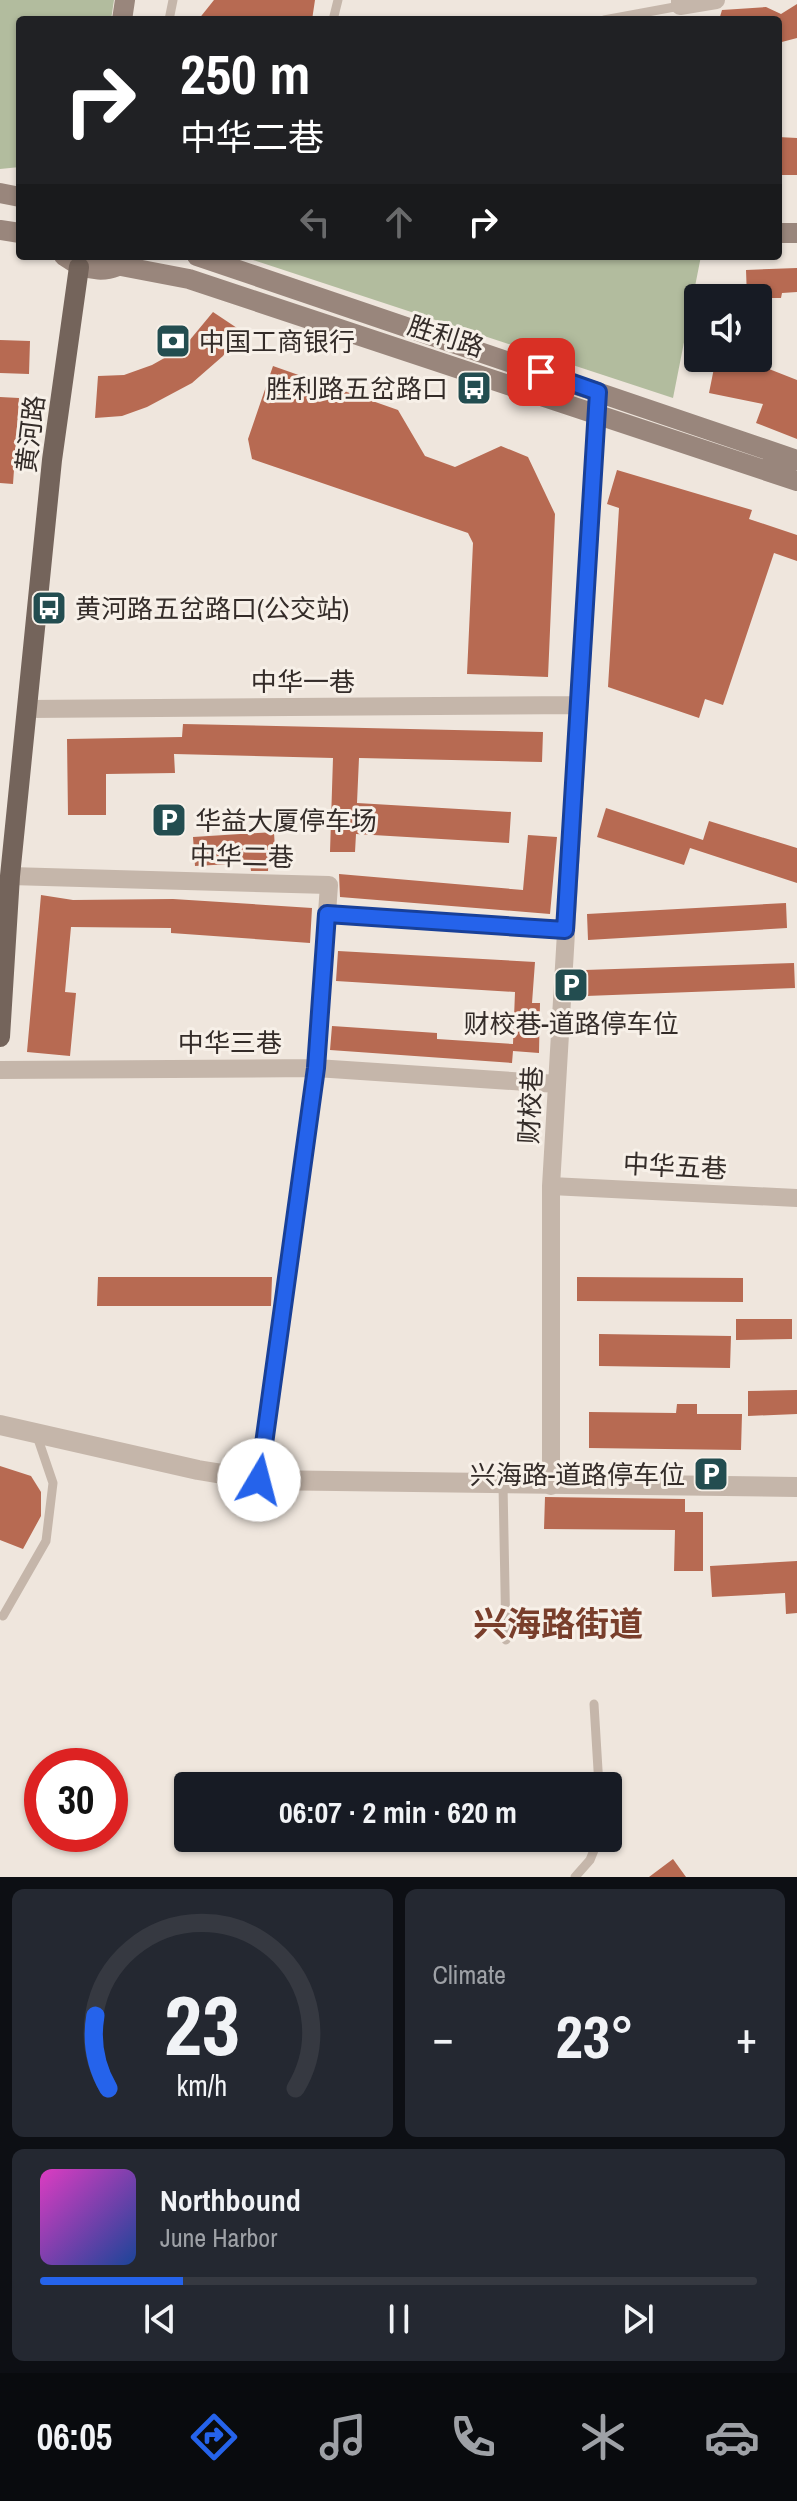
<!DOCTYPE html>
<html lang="en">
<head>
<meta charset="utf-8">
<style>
  :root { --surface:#171b24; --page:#242831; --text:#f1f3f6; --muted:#9ea1a6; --line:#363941; --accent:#2563eb }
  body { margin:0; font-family:"Archivo Narrow","Noto Sans SC",sans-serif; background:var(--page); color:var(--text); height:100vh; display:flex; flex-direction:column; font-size:30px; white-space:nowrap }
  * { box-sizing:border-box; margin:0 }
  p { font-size:26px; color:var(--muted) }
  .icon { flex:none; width:44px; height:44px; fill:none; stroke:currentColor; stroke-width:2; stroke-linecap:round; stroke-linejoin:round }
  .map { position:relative; height:1877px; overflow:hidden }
  .details { display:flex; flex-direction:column; gap:12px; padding:12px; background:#0d0f14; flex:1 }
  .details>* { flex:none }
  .banner { position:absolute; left:16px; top:16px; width:766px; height:244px; border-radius:8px; box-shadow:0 2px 6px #0004; background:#202124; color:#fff; overflow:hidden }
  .controls { position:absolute; left:684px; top:284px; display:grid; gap:16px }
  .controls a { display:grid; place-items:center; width:88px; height:88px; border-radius:8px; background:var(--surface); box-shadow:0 2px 6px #0004; font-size:40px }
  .speed { position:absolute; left:24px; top:1748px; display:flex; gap:16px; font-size:40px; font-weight:700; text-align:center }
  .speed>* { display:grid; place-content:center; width:104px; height:104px; border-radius:50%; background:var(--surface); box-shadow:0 2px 6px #0004; line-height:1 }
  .speed .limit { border:12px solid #d22; background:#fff; color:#111 }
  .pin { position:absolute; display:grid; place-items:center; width:68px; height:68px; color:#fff; margin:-34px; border-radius:16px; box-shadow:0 4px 12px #0006 }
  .me { position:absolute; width:88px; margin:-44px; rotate:8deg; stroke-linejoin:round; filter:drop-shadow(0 0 6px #0008) }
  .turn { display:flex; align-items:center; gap:28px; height:168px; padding:0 32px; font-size:36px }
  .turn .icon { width:104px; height:104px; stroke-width:2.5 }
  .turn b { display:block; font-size:56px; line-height:68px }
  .lanes { display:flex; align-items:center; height:76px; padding:0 32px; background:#0003; justify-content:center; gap:40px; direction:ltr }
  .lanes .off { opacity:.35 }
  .big { font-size:60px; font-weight:700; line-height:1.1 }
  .details .widget { flex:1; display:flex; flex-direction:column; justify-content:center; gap:12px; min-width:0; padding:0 28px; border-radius:12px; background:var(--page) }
  .details .dial { align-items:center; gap:0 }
  .dial svg { height:208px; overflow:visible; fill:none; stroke:var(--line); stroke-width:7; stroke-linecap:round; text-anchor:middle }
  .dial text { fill:var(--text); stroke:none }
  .song { display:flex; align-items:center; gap:24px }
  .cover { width:96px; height:96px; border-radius:12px; background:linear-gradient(135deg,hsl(310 70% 55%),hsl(220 70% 35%)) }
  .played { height:8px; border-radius:4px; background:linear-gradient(90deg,var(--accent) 20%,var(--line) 20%) }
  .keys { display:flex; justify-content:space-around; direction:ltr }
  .heat { display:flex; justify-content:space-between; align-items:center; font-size:44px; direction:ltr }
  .details .tiles { flex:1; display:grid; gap:12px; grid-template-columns:1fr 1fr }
  .widget:last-child { grid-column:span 2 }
  .trip { position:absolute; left:174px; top:1772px; width:448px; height:80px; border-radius:8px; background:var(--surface); box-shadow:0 2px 6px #0004; font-weight:700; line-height:80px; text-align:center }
  .tab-bar { display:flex; height:128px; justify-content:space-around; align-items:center; background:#090b0e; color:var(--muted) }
  .tab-bar .icon { width:56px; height:56px }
  .tab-bar .selected { color:var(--accent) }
  .tab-bar b { font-size:36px; color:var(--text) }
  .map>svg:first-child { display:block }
  .green { fill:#b2bc9e }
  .building { fill:#b76a52 }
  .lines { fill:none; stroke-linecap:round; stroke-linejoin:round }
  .service { stroke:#c5b6aa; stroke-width:9 }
  .minor { stroke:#c5b6aa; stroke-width:18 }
  .tertiary { stroke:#c5b6aa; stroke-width:20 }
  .secondary { stroke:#99867c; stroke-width:20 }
  .primary { stroke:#74645b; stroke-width:20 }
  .route-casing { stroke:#184099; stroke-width:20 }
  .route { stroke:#2563eb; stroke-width:14 }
  .labels { text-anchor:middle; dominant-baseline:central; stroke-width:6; stroke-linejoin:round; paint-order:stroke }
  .street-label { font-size:26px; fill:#342c29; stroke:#f7f0e8 }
  .poi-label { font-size:26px; fill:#342c29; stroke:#f7f0e8; text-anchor:start }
  .district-label { font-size:34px; font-weight:bold; fill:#793e2b; stroke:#f7f0e8 }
</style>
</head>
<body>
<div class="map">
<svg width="797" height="1877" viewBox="0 0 797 1877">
  <rect width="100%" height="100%" fill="#efe6dd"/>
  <path class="green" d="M0 0H114L111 20H20V167L0 169Z
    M241 256H701L673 398Z"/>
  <path class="building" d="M214 0H315L312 20H198Z
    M797 4V38L778 43V20H719L722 10 766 7 781 14Z
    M778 137 797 138V175H778Z
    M797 268V292L782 293 781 298H747L746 270Z
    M213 312 240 330 223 356 192 383 147 407 122 416 95 418 98 376 124 375 152 365 184 347Z
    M0 340 30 341 29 374 0 373Z
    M716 358H755L754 363 797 380V439L756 423 763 404 709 393Z
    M273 366 398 410 425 456 455 467 501 446 528 457 555 514 548 677 467 674 473 543 468 533 252 459 248 439Z
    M0 397 19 398 13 484 0 483Z
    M617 470 752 510 749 519 797 535V561L774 553 723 705 705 699 699 718 608 687 619 508 607 504Z
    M183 724 543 732 542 762 359 758 357 803 511 812 509 843 356 834 355 852H330L333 758 174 754 175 773 106 774V815H68L67 739 182 737Z
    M606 808 703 840 709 821 797 848V883L690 848 684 865 597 837Z
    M274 832 275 850H269L268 871H251L250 863 195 866 193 837Z
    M528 835 557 837 550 914 340 897 339 874 523 890Z
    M41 895 73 900 173 899 312 908 310 943 171 933V928L71 927 65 992 76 993 70 1056 27 1052Z
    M786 903 787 928 588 940 587 914Z
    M338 951 535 962 532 1003H540L539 1053 513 1051 512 1063 330 1050 332 1026 437 1033V1039L513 1044 515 992 336 981Z
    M794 963 795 988 586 996 585 970Z
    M98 1277H272L271 1306H97Z
    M577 1277 743 1278V1302L577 1301Z
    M736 1319H792V1339L736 1340Z
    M599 1334 731 1336 730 1368 599 1366Z
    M797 1390V1414L748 1416V1391Z
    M677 1404H697V1414H742L741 1450 589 1448V1412L676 1413Z
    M0 1466 31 1476 41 1492V1516L23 1549 0 1540Z
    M545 1497 685 1499V1512H703V1571H674L675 1530 544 1529Z
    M797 1561V1613L786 1614 785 1593 712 1597 710 1566Z
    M673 1859 686 1877H649Z"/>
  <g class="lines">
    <path class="service" d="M169 20 173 0
      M333 20 338 0
      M604 20 680 6
      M503 1485 506 1640
      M3 1616 46 1541 53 1483 37 1436
      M594 1704 599 1786
      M575 1877 590 1860 599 1838"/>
    <path class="minor" d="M680 0V6L716 0
      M28 709 578 705
      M10 876 329 885 316 1068 259 1480
      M327 914 565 930
      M0 1070 316 1068 557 1084
      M551 1186 797 1198
      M551 1486V1186L598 392"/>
    <path class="tertiary" d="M0 1425 198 1470 259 1480 797 1487"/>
    <path class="secondary" d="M122 20 125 0
      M0 193 20 197
      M0 230 20 233
      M778 233H797
      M64 256C86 272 110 276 132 257
      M197 256 797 460
      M121 266 189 279 797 481"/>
    <path class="primary" d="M0 1037 10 876 52 460 79 267"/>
  </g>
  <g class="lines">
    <defs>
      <path id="route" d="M259 1480 316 1068 327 914 565 930 598 392 541 372"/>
    </defs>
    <use href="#route" class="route-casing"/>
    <use href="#route" class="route"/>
  </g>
  <defs>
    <symbol id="bank-square" viewBox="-11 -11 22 22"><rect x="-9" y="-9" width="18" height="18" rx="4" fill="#234d50" stroke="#f7f0e8"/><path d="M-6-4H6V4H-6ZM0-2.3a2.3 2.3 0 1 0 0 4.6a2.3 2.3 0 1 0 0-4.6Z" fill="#fff"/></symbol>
    <symbol id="bus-square" viewBox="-11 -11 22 22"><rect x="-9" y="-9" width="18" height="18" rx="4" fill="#234d50" stroke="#f7f0e8"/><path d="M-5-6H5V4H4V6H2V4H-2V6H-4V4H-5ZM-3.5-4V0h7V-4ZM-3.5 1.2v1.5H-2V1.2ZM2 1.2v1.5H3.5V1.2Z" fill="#fff"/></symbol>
    <symbol id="parking-square" viewBox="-11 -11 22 22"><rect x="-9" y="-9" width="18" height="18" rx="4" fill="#234d50" stroke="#f7f0e8"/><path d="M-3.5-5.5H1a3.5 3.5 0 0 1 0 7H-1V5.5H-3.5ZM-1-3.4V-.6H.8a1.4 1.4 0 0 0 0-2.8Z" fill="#fff"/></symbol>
  </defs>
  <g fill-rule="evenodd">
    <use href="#bank-square" x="153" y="321" width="40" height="40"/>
    <use href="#bus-square" x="454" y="368" width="40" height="40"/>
    <use href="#bus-square" x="29" y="588" width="40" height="40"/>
    <use href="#parking-square" x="149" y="800" width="40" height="40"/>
    <use href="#parking-square" x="551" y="965" width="40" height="40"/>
    <use href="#parking-square" x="691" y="1454" width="40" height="40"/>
  </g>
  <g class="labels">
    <g class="street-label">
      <text transform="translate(446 336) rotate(18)">胜利路</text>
      <text transform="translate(30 434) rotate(-83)">黄河路</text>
      <text x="303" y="681">中华一巷</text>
      <text transform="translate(242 856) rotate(1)">中华二巷</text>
      <text x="230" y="1042">中华三巷</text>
      <text transform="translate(530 1105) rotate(-87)">财校巷</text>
      <text transform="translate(675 1166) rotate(3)">中华五巷</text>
    </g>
    <g class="poi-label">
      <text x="199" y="341">中国工商银行</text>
      <text x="448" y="388" text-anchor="end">胜利路五岔路口</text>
      <text x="75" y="608">黄河路五岔路口(公交站)</text>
      <text x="195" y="820">华益大厦停车场</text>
      <text x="571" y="1023" text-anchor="middle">财校巷-道路停车位</text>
      <text x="685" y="1474" text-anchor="end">兴海路-道路停车位</text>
    </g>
    <g class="district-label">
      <text x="558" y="1624">兴海路街道</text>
    </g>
  </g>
</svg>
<div class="controls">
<a><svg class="icon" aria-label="sound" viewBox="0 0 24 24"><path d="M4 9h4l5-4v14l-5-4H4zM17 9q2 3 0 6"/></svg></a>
</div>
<div class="speed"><div class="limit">30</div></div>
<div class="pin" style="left:541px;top:372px;background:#d93025"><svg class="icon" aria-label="arrive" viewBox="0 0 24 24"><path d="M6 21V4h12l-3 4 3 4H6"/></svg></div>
<svg class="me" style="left:259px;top:1480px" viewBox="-20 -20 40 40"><circle r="19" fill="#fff"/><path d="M0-13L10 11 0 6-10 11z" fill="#2563eb"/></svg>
<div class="trip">06:07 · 2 min · 620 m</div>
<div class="banner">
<div class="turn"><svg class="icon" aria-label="right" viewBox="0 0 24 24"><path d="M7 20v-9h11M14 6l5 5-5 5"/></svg><div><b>250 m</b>中华二巷</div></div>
<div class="lanes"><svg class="icon off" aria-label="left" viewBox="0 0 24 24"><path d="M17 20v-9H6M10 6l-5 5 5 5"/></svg><svg class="icon off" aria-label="ahead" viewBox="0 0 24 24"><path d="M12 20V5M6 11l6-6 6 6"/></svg><svg class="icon" aria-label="right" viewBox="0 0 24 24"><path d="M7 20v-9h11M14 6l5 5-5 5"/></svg></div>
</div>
</div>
<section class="details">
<div class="tiles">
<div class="widget dial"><svg viewBox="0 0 100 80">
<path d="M14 69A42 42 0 1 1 86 69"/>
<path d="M14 69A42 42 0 0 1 9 41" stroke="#2563eb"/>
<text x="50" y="56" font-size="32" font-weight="700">23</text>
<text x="50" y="72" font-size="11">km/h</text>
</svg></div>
<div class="widget"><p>Climate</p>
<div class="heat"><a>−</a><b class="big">23°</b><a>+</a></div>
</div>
<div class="widget">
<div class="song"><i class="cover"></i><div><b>Northbound</b><p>June Harbor</p></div></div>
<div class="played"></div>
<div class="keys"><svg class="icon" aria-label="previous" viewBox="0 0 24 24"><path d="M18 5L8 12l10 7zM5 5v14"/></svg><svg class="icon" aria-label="pause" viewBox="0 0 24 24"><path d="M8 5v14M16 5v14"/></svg><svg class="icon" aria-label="next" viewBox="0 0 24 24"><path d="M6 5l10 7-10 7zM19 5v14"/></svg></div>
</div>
</div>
</section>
<nav class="tab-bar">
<b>06:05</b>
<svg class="icon selected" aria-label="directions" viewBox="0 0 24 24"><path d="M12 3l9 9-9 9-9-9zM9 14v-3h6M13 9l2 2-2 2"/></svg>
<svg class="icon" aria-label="music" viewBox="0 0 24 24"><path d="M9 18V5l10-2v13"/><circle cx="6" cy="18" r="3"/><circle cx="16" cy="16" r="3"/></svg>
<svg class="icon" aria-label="phone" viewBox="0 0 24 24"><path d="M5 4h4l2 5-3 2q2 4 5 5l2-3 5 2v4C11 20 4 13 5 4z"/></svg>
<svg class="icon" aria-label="climate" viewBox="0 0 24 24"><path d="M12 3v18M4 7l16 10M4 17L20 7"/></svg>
<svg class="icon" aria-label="car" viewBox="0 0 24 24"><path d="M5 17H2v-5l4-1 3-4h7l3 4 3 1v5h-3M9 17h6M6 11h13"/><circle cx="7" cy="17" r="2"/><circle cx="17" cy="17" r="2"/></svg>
</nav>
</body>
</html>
